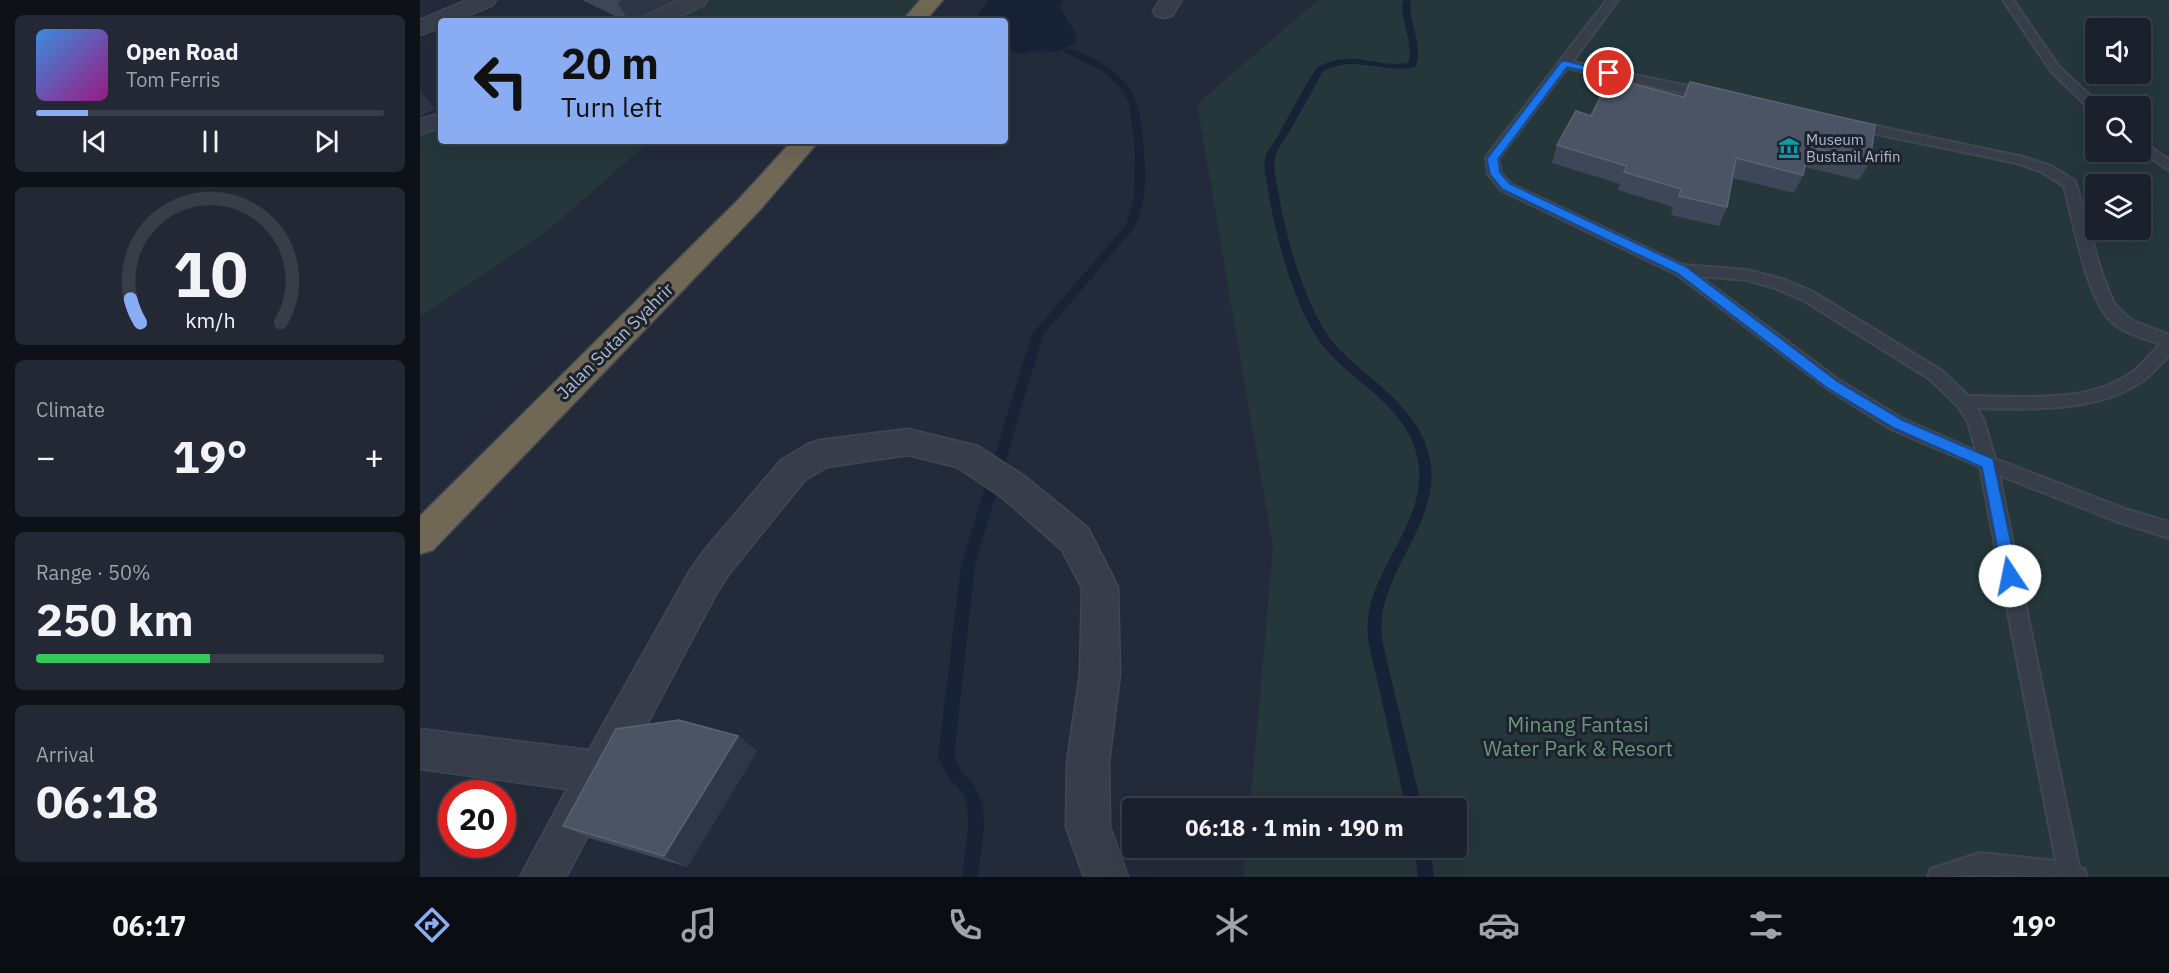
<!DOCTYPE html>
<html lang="en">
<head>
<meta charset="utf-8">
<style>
  :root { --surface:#1a202c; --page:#232834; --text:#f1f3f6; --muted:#9fa3a9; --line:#383e48; --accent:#89acf3 }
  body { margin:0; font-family:"IBM Plex Sans",sans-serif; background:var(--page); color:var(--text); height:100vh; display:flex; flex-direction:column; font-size:22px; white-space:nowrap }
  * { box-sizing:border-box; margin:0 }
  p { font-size:20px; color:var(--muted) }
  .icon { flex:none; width:33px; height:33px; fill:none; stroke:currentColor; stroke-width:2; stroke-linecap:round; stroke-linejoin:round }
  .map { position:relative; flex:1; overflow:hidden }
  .side { display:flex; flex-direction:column; gap:15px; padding:15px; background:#0e1218; width:420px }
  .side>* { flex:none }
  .banner { position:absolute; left:18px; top:18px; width:570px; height:126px; border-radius:6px; box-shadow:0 6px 24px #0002,0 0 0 2px var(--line); background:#89acf3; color:#111; overflow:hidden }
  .buttons { position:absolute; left:1665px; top:18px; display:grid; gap:12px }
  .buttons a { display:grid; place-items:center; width:66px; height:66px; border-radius:6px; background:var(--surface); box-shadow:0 6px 24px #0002,0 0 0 2px var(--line); font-size:30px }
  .speed { position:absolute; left:18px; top:780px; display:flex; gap:12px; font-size:30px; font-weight:700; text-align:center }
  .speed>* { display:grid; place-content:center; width:78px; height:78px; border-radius:50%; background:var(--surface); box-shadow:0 6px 24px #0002,0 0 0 2px var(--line); line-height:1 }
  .speed .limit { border:9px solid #d22; background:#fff; color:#111 }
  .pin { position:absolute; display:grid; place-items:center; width:51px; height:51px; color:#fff; margin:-26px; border:3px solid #fff; border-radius:50%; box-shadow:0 2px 6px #0007 }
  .me { position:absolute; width:66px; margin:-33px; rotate:349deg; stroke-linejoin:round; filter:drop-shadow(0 0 4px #0008) }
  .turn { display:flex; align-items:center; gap:21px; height:126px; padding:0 24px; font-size:27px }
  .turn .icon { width:78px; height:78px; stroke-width:2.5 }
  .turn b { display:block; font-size:42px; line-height:51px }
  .big { font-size:45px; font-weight:700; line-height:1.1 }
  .side .widget { flex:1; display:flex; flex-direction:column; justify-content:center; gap:9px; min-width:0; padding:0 21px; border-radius:9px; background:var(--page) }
  .side .dial { align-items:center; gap:0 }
  .dial svg { height:156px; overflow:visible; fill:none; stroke:var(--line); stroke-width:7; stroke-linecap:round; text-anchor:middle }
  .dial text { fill:var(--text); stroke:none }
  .song { display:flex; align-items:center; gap:18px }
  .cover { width:72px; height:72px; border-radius:9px; background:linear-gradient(135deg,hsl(210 70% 55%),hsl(310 70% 35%)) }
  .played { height:6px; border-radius:3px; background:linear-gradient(90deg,var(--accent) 15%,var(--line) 15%) }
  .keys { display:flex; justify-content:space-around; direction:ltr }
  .heat { display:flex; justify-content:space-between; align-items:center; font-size:33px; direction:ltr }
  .charge { height:9px; border-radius:4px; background:linear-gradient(90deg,#34c759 50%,var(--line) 0) }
  .trip { position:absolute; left:702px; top:798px; width:345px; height:60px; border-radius:6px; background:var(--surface); box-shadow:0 6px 24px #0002,0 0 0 2px var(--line); font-weight:700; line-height:60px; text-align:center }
  .tab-bar { display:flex; height:96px; justify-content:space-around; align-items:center; background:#0a0d12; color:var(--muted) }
  .tab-bar .icon { width:42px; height:42px }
  .tab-bar .selected { color:var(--accent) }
  .tab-bar b { font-size:27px; color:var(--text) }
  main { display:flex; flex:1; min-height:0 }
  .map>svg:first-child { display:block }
  .green { fill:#25373b; fill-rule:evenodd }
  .water { fill:#172237 }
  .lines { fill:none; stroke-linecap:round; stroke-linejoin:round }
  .stream { fill:#172237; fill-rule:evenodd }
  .lane-casing { stroke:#404753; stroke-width:4 }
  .street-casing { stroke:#404753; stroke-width:3 }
  .highway-casing { stroke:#424855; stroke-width:3 }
  .lane { fill:#373e4a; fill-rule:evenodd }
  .street { fill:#373e4a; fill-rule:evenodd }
  .highway { fill:#706754; fill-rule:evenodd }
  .wall { fill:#3e4758 }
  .shaded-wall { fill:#2e3747 }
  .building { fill:#4a5464; stroke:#5a6373; stroke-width:1.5 }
  .route { fill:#1a73e8; stroke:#114b97; stroke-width:1.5 }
  .labels { text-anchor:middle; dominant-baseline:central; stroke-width:6; stroke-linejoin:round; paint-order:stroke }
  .far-poi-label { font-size:15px; fill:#b2b8c6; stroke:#1c232f; text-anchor:start }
  .street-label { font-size:18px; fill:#b2b8c6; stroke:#1c232f }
  .near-park-label { font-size:21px; fill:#6a9677; stroke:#1c232f }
</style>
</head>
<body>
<main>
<section class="side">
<div class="widget">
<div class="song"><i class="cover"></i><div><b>Open Road</b><p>Tom Ferris</p></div></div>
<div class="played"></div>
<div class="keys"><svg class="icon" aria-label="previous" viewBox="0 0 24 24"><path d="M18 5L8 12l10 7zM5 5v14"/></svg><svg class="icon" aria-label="pause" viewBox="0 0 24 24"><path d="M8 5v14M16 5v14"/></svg><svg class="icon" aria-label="next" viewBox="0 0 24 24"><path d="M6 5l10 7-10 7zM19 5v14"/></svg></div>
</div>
<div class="widget dial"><svg viewBox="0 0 100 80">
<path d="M14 69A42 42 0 1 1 86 69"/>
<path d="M14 69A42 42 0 0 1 9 57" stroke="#89acf3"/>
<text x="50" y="56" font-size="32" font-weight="700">10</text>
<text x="50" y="72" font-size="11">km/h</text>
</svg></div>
<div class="widget"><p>Climate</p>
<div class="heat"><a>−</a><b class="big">19°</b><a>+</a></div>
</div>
<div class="widget"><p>Range · 50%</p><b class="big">250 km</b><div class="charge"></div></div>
<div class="widget"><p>Arrival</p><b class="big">06:18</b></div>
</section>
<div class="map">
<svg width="1749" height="877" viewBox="0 0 1749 877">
  <rect width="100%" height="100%" fill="#232b3a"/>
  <path class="green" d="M268 0H501L482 21H224Z
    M898 0H1749V877H823L826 848H1036V808H830L853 548 777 104ZM1676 28H1720V74H1676ZM1676 106H1720V152H1676ZM1676 184H1720V230H1676Z
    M21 117V141H230L124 234 0 317V126Z"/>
  <path class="water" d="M568 0H643L640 7 657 36 656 43 637 52 617 51 599 54 585 48V21H554Z"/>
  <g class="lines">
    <path class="stream" d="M983 0H991C987 22 1005 46 995 67 961 74 937 54 903 71 892 92 880 113 868 134 864 141 856 150 855 158 853 167 856 181 858 190 865 234 887 317 919 349 953 383 1000 409 1010 459 1023 527 950 577 963 644L1002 808H986L949 644C936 577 1010 528 998 460 989 410 941 387 910 354 876 318 856 238 848 190 847 181 843 167 845 158 847 150 855 141 859 134 871 112 883 89 897 67 936 48 952 68 988 63 995 42 979 21 983 0Z
      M644 48C654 48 665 55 674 59 691 68 706 79 714 97 720 108 720 120 722 133 726 165 729 199 714 228L623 335 555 565 534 757 541 771 553 783 563 805 564 827 558 877H542L548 827 547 805 543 793 531 781 518 758 541 565 612 334 706 225 714 198 715 152 710 107 705 95 700 87 685 72 644 52Z
      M994 848H1010L1014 877H998Z"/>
    <defs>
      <path id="lane" d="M1187 0H1198L1152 62 1287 90 1293 94 1287 98 1147 68 1078 159 1081 173 1091 184 1263 265 1327 270 1365 280 1393 292 1522 371 1548 396C1601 396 1669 405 1714 371 1724 363 1732 353 1740 344 1723 338 1703 333 1690 320 1666 295 1653 220 1644 186L1622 172 1597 163 1432 129 1426 125 1432 121 1603 157 1631 166 1655 181 1682 274 1694 304 1711 320 1749 335C1749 340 1749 349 1749 354 1747 359 1740 364 1737 368 1696 414 1612 409 1557 408L1564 421 1575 459 1705 509 1749 522V538L1696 521 1579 475 1659 867 1664 869 1667 877 1560 875 1508 877 1511 869 1560 853 1636 861 1560 467 1471 429 1408 389 1256 274 1081 190 1068 174 1066 159 1067 156ZM1279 276 1327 280 1355 288 1383 300 1510 379 1538 406 1548 422 1556 451 1483 419 1420 381Z
        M1583 0H1593L1639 67 1680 105 1676 106V112L1672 111 1631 71Z
        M1720 140 1749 160V170L1720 151Z"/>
      <path id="street" d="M47 0H76L73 5 35 21H21V27L0 35V20Z
        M259 0H287L284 5 250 21H221L224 16Z
        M740 0H762L752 16 744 18 736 16 733 11Z
        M21 113V128L0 134V119Z
        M488 429 558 446 607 478 668 528 698 587 700 674 689 762 690 827 708 877H664L646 827 647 762 660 674 662 588 642 550 583 498 537 467 488 455 407 467 385 480 309 574 295 596 146 877H100L147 789 0 769V729L169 750 269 572 283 552 361 460 388 444 400 440Z"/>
      <path id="highway" d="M500 0H523L505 21H482Z
        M372 141H399L339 211 13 550 0 554V516L319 199Z"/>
    </defs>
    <use href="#lane" class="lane-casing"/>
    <use href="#street" class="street-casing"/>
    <use href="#highway" class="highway-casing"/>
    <use href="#lane" class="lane"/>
    <use href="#street" class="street"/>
    <use href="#highway" class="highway"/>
  </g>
  <path class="wall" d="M162 0H254L223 14 220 18 214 21H205Z
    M1190 78 1450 162 1439 180 1385 167 1383 175 1374 193 1313 178 1307 207 1299 226 1251 215 1253 207 1198 190 1200 184 1132 163 1137 145 1171 116Z
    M318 736 337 751 267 867 169 838 143 826Z"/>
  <path class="shaded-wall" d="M202 0H254L223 14 220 18 214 21H209L197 2Z
    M0 91 15 109 0 116Z
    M318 736 337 751 267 867 244 856Z"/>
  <path class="building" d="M1190 78 1264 97 1270 82 1455 125 1450 162 1389 147 1383 175 1316 158 1307 207 1259 196 1261 189 1204 172 1207 166 1137 145 1156 111 1171 116Z
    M259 720 318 736 244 856 143 826 196 729Z"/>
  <path class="route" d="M1145 61 1194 73 1189 76 1147 67 1078 159 1080 173 1090 184 1266 267 1418 382 1482 420 1573 459 1598 576 1595 580 1590 582 1585 580 1583 576 1562 467 1472 427 1409 389 1257 273 1082 189 1070 174 1067 159 1141 62Z"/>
  <defs>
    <symbol id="museum-bare" viewBox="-9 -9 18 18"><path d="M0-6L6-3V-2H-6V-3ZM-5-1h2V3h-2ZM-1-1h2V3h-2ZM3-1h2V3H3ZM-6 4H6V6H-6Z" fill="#0f9aa8" stroke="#1c232f" stroke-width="2.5" paint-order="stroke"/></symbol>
  </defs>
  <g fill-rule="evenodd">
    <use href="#museum-bare" x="1354" y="133" width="30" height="30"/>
  </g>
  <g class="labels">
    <g class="far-poi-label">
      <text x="1386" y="139">Museum<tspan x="1386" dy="17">Bustanil Arifin</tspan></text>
    </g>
    <g class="street-label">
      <text transform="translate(195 341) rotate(-45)">Jalan Sutan Syahrir</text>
    </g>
    <g class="near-park-label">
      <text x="1158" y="724">Minang Fantasi<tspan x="1158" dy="24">Water Park &amp; Resort</tspan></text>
    </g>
  </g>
</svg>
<div class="buttons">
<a><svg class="icon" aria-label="sound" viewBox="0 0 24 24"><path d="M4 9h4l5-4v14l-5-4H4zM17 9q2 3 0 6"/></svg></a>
<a><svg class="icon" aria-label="search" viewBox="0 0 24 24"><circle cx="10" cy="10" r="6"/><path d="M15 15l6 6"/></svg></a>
<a><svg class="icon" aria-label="layers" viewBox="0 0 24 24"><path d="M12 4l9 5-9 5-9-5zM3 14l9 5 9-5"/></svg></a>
</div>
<div class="speed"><div class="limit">20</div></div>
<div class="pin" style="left:1189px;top:73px;background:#d93025"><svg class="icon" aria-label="arrive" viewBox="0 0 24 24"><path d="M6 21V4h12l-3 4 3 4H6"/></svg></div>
<svg class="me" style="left:1590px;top:576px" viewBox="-20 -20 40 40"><circle r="19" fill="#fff"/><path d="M0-13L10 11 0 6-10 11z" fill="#1a73e8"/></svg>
<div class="trip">06:18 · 1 min · 190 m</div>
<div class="banner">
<div class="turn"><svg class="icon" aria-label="left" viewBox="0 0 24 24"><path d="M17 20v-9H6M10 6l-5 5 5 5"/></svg><div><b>20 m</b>Turn left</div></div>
</div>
</div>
</main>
<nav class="tab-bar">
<b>06:17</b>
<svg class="icon selected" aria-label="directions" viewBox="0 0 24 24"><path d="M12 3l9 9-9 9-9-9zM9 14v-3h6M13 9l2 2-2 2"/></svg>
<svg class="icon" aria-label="music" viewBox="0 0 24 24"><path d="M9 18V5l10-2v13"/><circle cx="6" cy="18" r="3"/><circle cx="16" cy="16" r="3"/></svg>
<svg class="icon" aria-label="phone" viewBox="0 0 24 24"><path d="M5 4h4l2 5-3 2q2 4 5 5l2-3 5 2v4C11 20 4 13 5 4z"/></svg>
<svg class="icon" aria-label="climate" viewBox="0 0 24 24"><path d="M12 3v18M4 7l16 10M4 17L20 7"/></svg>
<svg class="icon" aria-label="car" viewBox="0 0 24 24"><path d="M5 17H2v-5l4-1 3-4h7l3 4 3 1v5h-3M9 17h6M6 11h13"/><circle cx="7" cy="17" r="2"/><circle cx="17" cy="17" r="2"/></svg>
<svg class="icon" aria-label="filters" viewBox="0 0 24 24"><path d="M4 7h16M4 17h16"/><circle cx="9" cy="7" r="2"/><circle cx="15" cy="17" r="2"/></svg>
<b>19°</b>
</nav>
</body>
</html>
